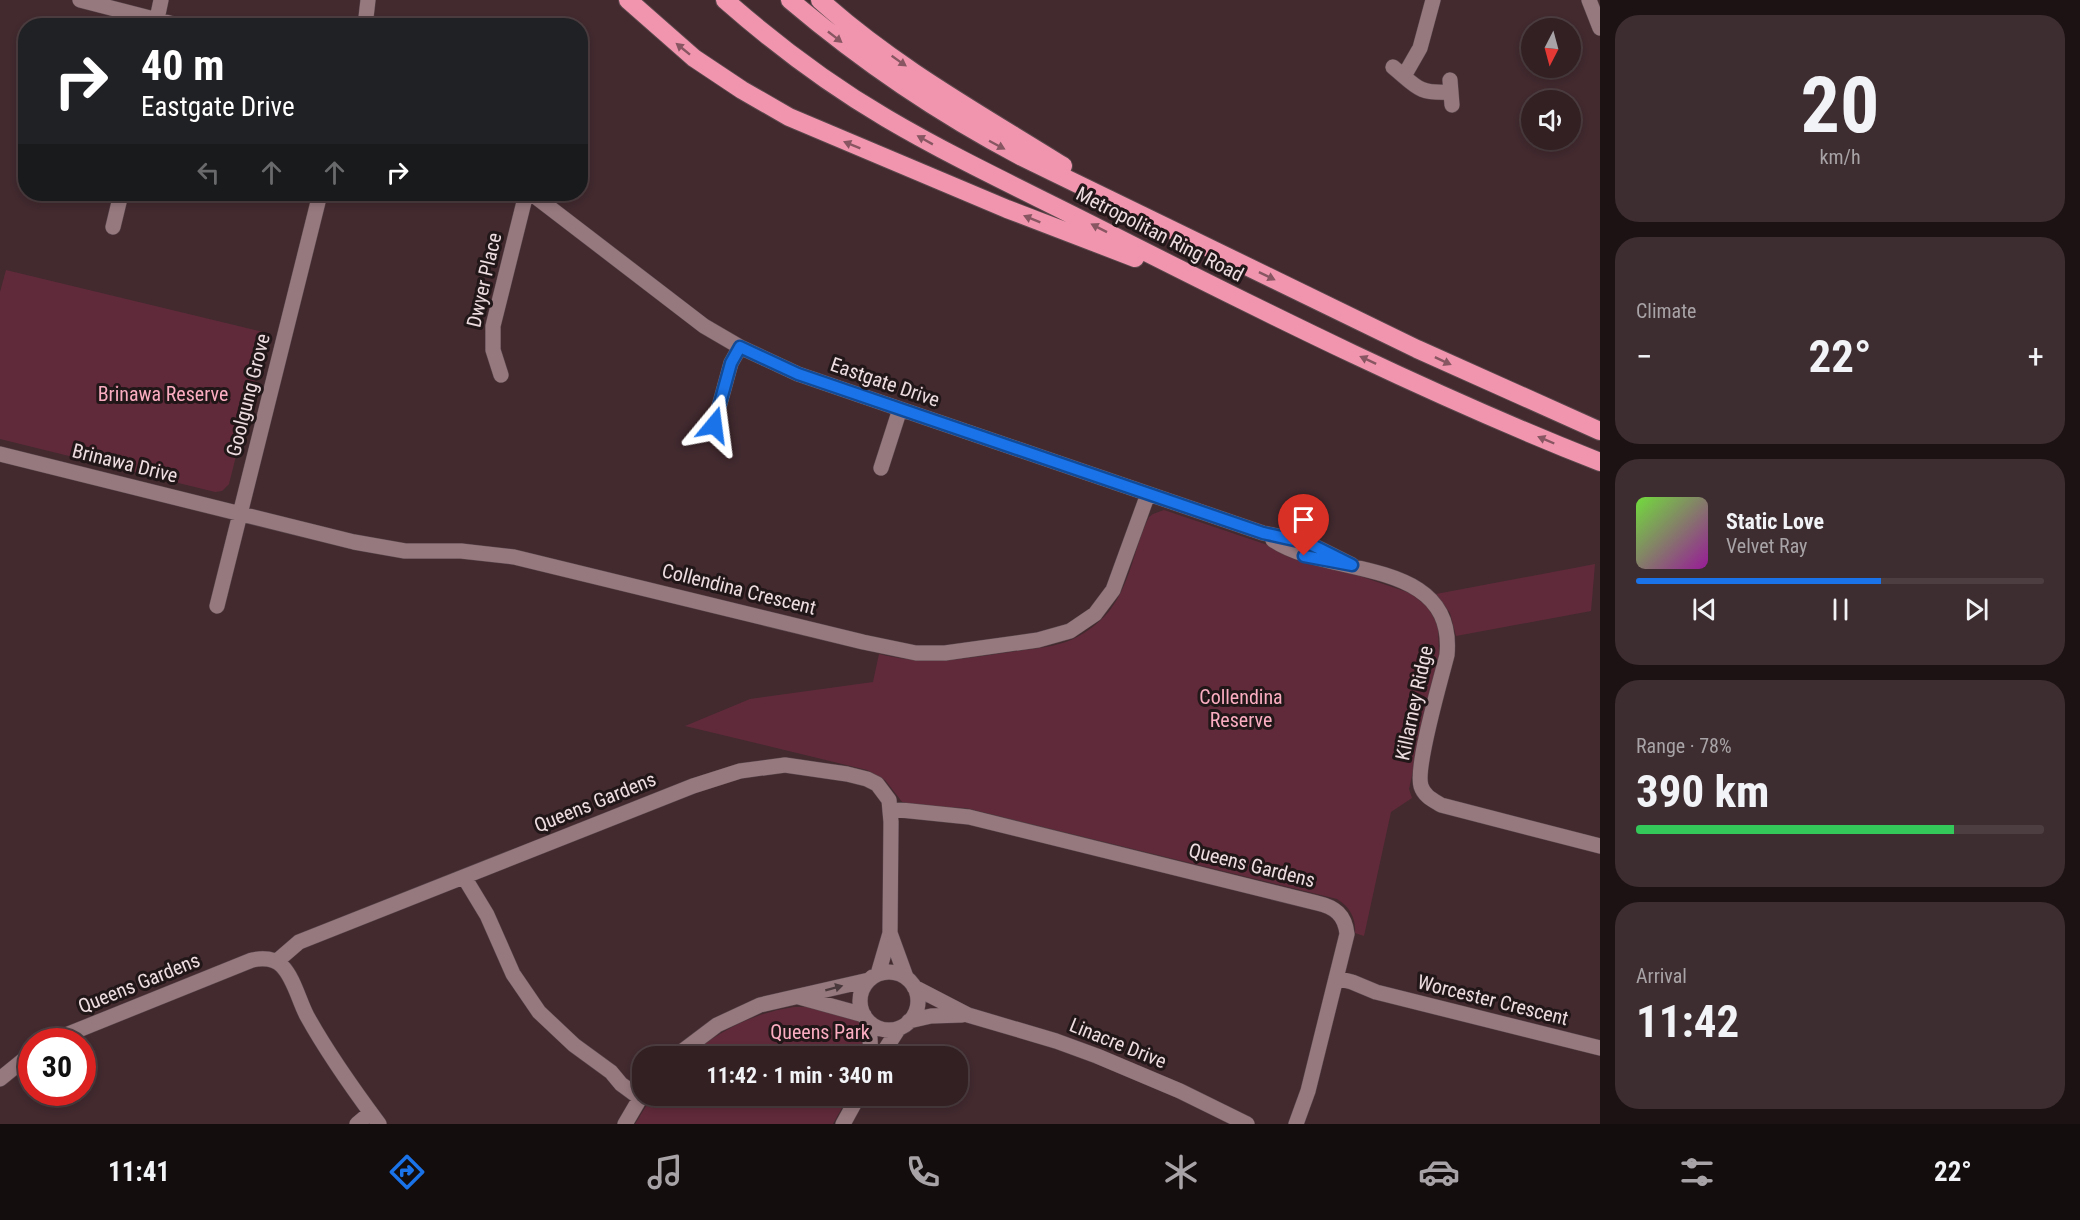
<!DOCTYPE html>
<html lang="en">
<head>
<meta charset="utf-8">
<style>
  :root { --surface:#322023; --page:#3d2d30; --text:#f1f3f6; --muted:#a8a3a6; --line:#4d3e41; --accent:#1a73e8 }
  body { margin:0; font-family:"Roboto Condensed",sans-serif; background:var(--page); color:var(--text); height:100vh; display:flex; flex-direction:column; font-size:22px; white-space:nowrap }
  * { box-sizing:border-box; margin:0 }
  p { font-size:20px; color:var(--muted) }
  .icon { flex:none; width:33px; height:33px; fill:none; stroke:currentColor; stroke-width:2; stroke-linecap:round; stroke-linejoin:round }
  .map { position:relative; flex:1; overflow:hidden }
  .drawer { display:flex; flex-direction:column; gap:15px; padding:15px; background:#1c1213; width:480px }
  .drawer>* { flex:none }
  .banner { position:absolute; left:18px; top:18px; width:570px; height:183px; border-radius:24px; box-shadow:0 3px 9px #0003,0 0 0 2px var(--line); background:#202124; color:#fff; overflow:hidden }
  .needle { width:39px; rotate:186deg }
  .fabs { position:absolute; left:1521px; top:18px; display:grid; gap:12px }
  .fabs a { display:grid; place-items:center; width:60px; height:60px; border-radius:50%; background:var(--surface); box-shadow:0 3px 9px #0003,0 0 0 2px var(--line); font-size:30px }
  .speed { position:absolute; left:18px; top:1028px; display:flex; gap:12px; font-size:30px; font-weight:700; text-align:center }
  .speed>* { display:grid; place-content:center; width:78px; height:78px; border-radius:50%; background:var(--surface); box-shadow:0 3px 9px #0003,0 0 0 2px var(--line); line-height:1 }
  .speed .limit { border:9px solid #d22; background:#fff; color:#111 }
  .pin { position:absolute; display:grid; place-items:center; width:51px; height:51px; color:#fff; margin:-62px -26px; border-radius:50% 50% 50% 0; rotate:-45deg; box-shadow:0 0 6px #0007 }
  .pin .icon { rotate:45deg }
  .me { position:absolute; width:66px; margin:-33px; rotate:16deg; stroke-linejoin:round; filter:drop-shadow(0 0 4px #0008) }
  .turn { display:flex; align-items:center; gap:21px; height:126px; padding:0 24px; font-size:27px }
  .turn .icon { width:78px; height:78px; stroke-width:2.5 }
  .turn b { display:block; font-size:42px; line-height:51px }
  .lanes { display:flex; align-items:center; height:57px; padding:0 24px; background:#0003; justify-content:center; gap:30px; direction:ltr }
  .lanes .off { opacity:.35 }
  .big { font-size:45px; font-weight:700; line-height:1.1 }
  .drawer .tile { flex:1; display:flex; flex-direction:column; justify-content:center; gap:9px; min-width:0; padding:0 21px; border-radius:24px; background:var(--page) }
  .drawer .dial { align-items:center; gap:0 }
  .dial b { font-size:78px; line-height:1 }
  .song { display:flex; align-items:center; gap:18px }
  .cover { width:72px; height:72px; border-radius:9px; background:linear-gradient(135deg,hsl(100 70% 55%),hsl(300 70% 35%)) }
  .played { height:6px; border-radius:3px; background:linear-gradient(90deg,var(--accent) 60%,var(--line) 60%) }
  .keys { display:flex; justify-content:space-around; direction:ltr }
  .heat { display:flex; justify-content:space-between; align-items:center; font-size:33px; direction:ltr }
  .charge { height:9px; border-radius:4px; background:linear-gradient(90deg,#34c759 78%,var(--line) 0) }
  .trip { position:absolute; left:632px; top:1046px; width:336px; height:60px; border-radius:24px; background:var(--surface); box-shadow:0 3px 9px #0003,0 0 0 2px var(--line); font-weight:700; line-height:60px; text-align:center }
  .menu { display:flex; height:96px; justify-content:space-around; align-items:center; background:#140d0e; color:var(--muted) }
  .menu .icon { width:42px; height:42px }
  .menu .on { color:var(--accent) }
  .menu b { font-size:27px; color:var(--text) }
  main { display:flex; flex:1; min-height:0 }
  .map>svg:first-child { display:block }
  .green { fill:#602a3a }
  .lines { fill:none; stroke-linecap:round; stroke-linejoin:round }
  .minor-casing { stroke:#5a474c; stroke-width:16 }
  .highway-casing { stroke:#5a474c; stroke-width:20 }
  .minor { stroke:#96797f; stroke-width:15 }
  .highway { stroke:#f095ad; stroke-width:18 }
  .oneway { fill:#885662 }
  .oneway2 { fill:#4a393c }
  .route-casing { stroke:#114b97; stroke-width:15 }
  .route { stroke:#1a73e8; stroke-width:10 }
  .labels { text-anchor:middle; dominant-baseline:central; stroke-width:6; stroke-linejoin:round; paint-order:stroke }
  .street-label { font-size:20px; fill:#eddde0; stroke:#211618 }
  .park-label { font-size:20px; fill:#faadc0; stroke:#211618 }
</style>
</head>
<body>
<main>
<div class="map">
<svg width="1600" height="1124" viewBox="0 0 1600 1124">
  <rect width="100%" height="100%" fill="#422a2f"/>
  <path class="green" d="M6 270 267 333 229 484 222 491 215 492 0 439V292Z
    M1164 510 1410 593 1428 607 1438 626 1439 655 1409 789 1412 798 1391 812 1364 936 1355 933C1356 918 1350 907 1337 899L966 808 913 806 903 803 885 780 867 770 685 726 750 699 873 682 879 654C929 666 962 659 1011 652 1029 649 1048 648 1066 642 1082 636 1099 624 1110 610 1131 583 1134 547 1149 517L1153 514Z
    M1595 564 1591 611 1456 636 1450 613 1436 594Z
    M794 1007H812L859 1020 864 1025 865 1056H688C720 1031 753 1013 794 1007Z
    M653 1095H849L833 1124H635Z"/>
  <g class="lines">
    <defs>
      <path id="minor" d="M80 0 181 26
        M1589 0 1600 28
        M157 19 161 0
        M365 26 368 0
        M1393 67C1417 87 1418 94 1450 92
        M1404 76 1420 48 1433 0
        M1450 80 1452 105
        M532 194 704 326 740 347 798 374 1263 533 1308 543 1352 565
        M113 227 121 194
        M501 375 493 350V326L526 194
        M714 425 731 363 740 347
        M0 454 354 542 405 551H461L514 557 863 642 916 653H945L1038 640 1070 631 1095 614 1113 590 1148 494
        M881 468 900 409
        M1273 540C1329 578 1456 556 1447 655 1441 679 1415 767 1421 786 1424 796 1433 800 1441 805L1600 846
        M217 606 320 194
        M891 809 969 817 1317 903C1335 907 1345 915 1347 934L1308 1091 1296 1124
        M464 877 487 915 513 974 539 1012 574 1045 611 1072 621 1084 640 1098
        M890 933 906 977
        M277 961 299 942 693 786 740 771 785 765 847 774 867 779 877 784 889 800 891 822 890 933 878 974
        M860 1001a29 29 0 1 1 58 0a29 29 0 1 1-58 0Z
        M1336 978 1352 982 1376 992 1600 1048
        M914 987 968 1015 1056 1041 1097 1056 1180 1091 1247 1124
        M799 997 864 1015
        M909 1021 931 1016 962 1015
        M869 1022 871 1056
        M51 1041 252 960C262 958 274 958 282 966 294 978 299 1001 307 1016 328 1054 353 1089 379 1124
        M676 1056 717 1025 760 1005 869 980
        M881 1056 899 1028
        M0 1079 32 1053
        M357 1124 370 1113
        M625 1124 642 1095
        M843 1124 859 1095"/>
      <path id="highway" d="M628 0 694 58 742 90 789 117 1007 209 1135 258
        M725 0C775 44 828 84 886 118 959 161 1036 196 1112 235 1272 316 1433 396 1600 462
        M790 0C862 61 938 113 1022 157L1417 349 1600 431
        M820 0C893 66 980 114 1063 166"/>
    </defs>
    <use href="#minor" class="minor-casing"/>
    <use href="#highway" class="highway-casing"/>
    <use href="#minor" class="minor"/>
    <use href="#highway" class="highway"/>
  </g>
  <defs><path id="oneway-solid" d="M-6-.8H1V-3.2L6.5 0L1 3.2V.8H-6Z" transform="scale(1.5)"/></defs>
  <g class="oneway">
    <use href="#oneway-solid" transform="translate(835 37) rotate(38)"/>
    <use href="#oneway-solid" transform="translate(683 49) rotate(-141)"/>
    <use href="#oneway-solid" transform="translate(899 61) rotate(35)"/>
    <use href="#oneway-solid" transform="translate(925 140) rotate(-151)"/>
    <use href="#oneway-solid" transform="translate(852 145) rotate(-158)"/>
    <use href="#oneway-solid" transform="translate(997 145) rotate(28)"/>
    <use href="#oneway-solid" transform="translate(1032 219) rotate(-158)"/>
    <use href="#oneway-solid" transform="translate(1099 228) rotate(-153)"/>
    <use href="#oneway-solid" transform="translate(1267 276) rotate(26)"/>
    <use href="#oneway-solid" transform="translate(1368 360) rotate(-155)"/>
    <use href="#oneway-solid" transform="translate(1443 361) rotate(25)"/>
    <use href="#oneway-solid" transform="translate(1546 440) rotate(-157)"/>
  </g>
  <use class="oneway2" href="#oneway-solid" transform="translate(834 988) rotate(-15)"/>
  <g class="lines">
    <defs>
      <path id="route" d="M714 425 731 363 740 347 798 374 1263 533 1308 543 1352 565 1304 556"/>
    </defs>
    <use href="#route" class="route-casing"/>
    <use href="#route" class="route"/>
  </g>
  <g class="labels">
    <g class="street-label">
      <text transform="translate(1160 234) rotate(27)">Metropolitan Ring Road</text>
      <text transform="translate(484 280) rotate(-77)">Dwyer Place</text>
      <text transform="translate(885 382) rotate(19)">Eastgate Drive</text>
      <text transform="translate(248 395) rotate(-76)">Goolgung Grove</text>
      <text transform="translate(125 463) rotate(14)">Brinawa Drive</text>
      <text transform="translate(739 589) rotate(14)">Collendina Crescent</text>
      <text transform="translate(1414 703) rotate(-78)">Killarney Ridge</text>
      <text transform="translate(595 802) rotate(-22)">Queens Gardens</text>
      <text transform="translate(1252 865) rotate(14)">Queens Gardens</text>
      <text transform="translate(139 983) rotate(-22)">Queens Gardens</text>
      <text transform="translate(1493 1000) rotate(14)">Worcester Crescent</text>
      <text transform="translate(1118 1043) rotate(22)">Linacre Drive</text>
    </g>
    <g class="park-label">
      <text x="163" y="394">Brinawa Reserve</text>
      <text x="1241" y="697">Collendina<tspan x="1241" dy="23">Reserve</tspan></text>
      <text x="820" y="1032">Queens Park</text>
    </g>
  </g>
</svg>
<div class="fabs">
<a><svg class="needle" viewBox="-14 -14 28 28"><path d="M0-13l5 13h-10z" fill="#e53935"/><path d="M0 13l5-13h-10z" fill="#a8a3a6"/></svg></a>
<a><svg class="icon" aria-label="sound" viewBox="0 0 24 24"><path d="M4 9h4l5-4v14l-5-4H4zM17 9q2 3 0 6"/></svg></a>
</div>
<div class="speed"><div class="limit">30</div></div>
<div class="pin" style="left:1304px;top:556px;background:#d93025"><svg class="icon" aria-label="arrive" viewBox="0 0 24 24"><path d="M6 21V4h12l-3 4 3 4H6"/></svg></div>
<svg class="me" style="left:714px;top:425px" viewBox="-20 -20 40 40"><path d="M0-17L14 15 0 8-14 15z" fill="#1a73e8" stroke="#fff" stroke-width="4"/></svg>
<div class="trip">11:42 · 1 min · 340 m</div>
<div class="banner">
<div class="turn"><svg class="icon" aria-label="right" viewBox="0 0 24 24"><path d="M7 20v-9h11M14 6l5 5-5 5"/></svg><div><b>40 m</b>Eastgate Drive</div></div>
<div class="lanes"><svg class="icon off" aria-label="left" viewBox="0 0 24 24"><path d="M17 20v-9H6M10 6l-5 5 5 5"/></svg><svg class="icon off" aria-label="ahead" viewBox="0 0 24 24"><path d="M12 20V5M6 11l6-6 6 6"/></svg><svg class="icon off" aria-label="ahead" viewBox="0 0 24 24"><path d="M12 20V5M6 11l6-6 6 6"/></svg><svg class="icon" aria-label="right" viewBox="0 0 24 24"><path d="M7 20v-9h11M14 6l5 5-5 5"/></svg></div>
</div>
</div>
<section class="drawer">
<div class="tile dial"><b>20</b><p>km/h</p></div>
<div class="tile"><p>Climate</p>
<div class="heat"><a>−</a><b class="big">22°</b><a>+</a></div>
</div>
<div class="tile">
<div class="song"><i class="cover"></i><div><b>Static Love</b><p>Velvet Ray</p></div></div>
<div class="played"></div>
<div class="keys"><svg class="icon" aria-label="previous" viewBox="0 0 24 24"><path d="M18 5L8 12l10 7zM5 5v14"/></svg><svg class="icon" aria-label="pause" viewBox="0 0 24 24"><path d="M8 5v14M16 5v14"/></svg><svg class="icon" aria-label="next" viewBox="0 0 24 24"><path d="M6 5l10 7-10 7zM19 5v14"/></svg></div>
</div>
<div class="tile"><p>Range · 78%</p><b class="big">390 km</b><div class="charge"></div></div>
<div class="tile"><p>Arrival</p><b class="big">11:42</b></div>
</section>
</main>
<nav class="menu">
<b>11:41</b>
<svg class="icon on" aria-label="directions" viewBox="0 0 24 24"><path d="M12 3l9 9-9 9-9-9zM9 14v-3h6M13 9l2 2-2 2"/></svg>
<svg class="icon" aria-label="music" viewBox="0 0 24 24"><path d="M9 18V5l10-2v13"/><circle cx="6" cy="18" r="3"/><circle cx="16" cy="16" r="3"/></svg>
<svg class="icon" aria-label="phone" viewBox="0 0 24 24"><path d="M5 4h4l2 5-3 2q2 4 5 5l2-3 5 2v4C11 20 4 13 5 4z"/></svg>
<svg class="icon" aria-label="climate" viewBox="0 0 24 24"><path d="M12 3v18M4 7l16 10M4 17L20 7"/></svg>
<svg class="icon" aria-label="car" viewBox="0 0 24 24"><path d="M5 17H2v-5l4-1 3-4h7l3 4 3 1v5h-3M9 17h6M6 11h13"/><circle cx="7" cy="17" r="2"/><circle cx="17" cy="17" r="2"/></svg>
<svg class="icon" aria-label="filters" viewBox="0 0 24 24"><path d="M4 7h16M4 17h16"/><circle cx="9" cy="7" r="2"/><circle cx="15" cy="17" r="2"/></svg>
<b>22°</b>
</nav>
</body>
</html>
